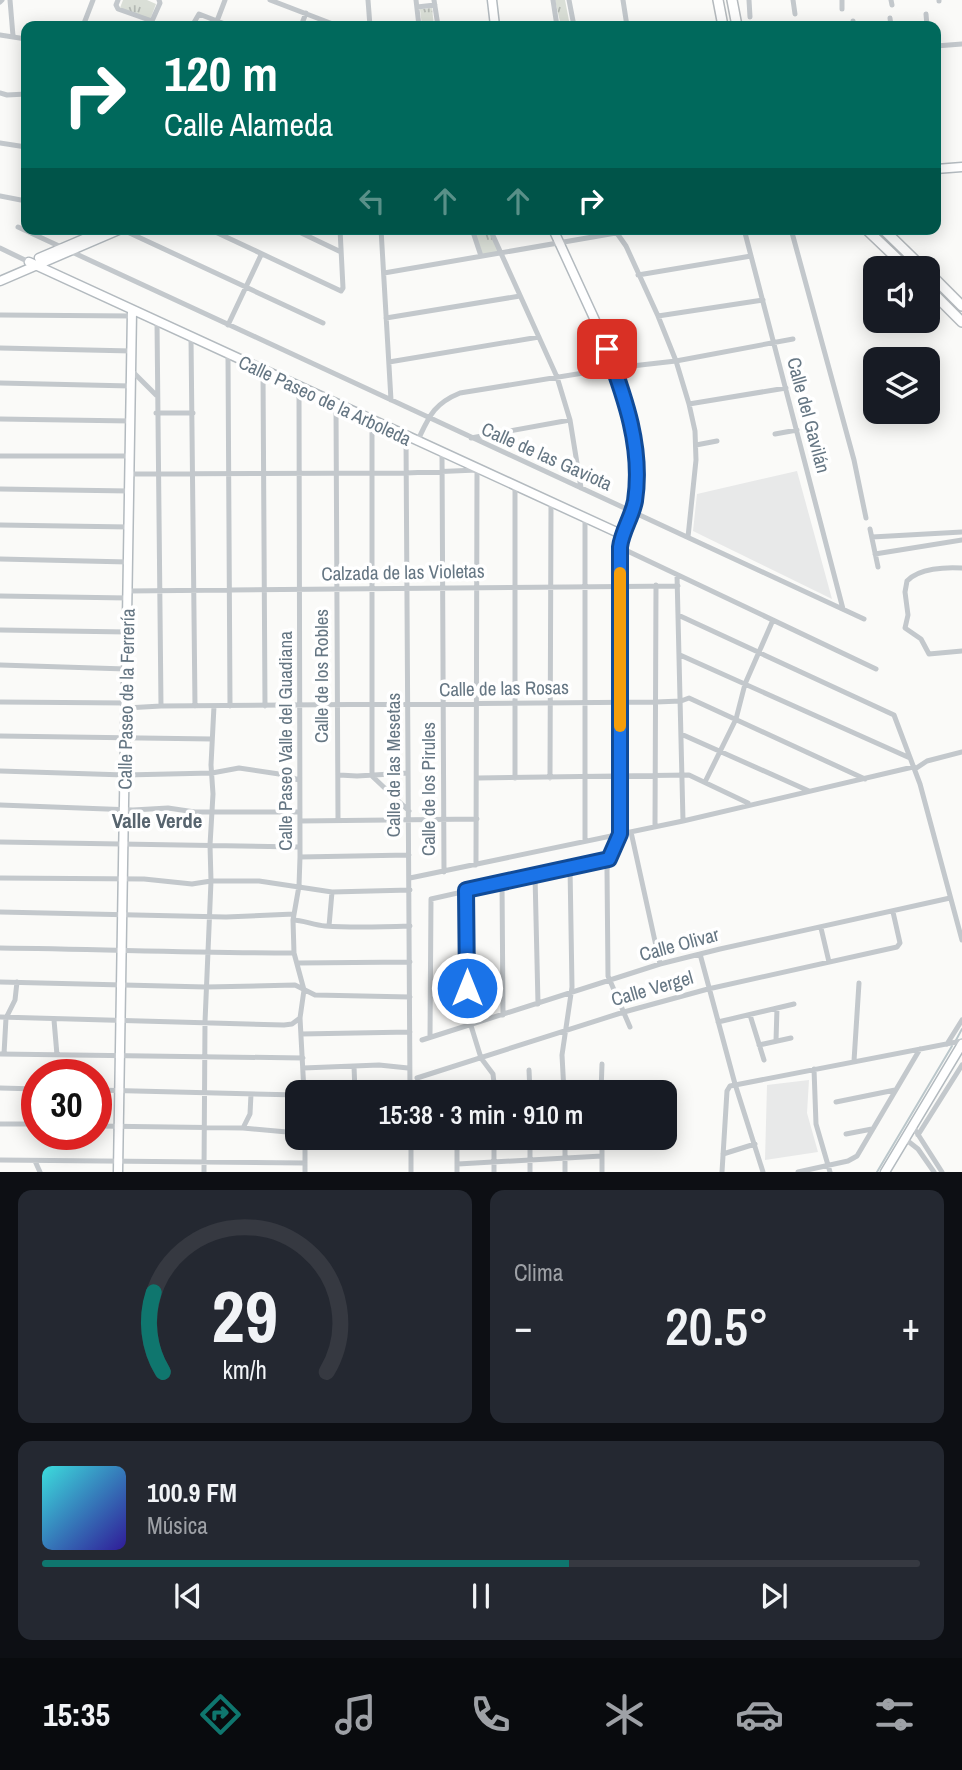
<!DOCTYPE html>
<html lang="es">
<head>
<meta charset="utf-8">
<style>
  :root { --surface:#171b24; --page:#242831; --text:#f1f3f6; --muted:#9ea1a6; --line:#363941; --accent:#0f766e }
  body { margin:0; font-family:"Archivo Narrow",sans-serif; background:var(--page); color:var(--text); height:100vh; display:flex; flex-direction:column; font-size:26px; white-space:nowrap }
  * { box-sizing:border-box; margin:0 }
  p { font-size:23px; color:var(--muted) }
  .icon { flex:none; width:38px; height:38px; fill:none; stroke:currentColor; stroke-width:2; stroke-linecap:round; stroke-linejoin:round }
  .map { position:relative; height:1172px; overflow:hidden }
  .side { display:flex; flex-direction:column; gap:18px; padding:18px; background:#0d0f14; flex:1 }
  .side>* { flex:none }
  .top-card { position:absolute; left:21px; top:21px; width:920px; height:214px; border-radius:14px; box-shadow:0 4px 18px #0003; background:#00695c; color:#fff; overflow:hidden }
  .buttons { position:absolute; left:863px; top:256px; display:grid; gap:14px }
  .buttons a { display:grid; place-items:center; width:77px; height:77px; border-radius:14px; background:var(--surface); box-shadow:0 4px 18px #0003; font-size:35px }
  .speed { position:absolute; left:21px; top:1059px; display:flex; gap:14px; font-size:35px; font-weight:700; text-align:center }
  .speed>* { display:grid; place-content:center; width:91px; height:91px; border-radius:50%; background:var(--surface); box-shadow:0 4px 18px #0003; line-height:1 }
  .speed .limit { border:10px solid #d22; background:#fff; color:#111 }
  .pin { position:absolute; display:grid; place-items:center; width:60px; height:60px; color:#fff; margin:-30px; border-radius:14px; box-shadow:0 4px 10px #0006 }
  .me { position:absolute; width:77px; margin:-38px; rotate:0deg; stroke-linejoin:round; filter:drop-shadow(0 0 5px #0008) }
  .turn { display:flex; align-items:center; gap:24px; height:147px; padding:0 28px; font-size:32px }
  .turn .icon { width:91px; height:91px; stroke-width:2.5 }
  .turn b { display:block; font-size:49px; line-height:60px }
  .lanes { display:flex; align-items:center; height:66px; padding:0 28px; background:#0003; justify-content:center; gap:35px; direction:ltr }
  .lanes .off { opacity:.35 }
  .big { font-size:52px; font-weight:600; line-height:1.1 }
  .side .widget { flex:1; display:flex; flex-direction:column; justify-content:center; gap:10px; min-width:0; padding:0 24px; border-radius:14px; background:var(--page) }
  .side .dial { align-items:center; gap:0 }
  .dial svg { height:182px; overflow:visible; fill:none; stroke:var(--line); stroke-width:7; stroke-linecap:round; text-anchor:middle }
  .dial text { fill:var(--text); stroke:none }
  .song { display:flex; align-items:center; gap:21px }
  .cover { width:84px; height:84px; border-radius:10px; background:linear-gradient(135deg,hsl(180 70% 55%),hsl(250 70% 35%)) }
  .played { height:7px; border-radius:4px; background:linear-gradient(90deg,var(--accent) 60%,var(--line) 60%) }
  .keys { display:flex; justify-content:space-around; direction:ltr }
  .heat { display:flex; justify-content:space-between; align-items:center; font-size:38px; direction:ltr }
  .side .tiles { flex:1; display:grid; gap:18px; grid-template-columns:1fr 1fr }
  .widget:last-child { grid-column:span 2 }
  .trip { position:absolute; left:285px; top:1080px; width:392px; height:70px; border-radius:14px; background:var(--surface); box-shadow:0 4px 18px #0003; font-weight:600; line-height:70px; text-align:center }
  .dock { display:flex; height:112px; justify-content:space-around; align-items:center; background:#090b0e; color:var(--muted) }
  .dock .icon { width:49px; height:49px }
  .dock .active { color:var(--accent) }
  .dock b { font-size:32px; color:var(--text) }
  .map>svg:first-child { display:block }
  .built { fill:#e8e9e9 }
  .grass { fill:url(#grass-tufts) }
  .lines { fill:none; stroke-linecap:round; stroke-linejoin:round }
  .stream { stroke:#bbc7cb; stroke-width:2 }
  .secondary-casing { stroke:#b3babf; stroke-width:11 }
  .primary-casing { stroke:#b5babe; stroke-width:12 }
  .street { stroke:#c3c8cc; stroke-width:5 }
  .secondary { stroke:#fff; stroke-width:8 }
  .primary { stroke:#fff; stroke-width:9 }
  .route-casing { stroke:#114b97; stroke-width:18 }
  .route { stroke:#1a73e8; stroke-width:12 }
  .slow { stroke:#f59e0b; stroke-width:12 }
  .labels { text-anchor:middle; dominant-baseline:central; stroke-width:7; stroke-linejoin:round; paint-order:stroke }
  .street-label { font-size:19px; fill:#657683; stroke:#fff }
  .neighbourhood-label { font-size:21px; font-weight:bold; fill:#57646e; stroke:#fff }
</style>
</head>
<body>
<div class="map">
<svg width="962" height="1172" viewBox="0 0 962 1172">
  <defs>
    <pattern id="grass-tufts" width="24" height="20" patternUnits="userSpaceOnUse" patternTransform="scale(1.75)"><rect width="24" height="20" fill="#dadfd7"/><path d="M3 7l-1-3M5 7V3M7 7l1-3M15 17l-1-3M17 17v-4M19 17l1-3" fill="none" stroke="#b4b9b4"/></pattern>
  </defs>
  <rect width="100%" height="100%" fill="#fafaf8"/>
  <path class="built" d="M797 471 832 599 693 531 697 494Z
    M809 1080 807 1113 818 1152 765 1160 767 1085Z"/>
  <path class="grass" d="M123 0H147L156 4 150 20 120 8Z
    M555 0H565L570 26H561Z
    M432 8 434 26H422L420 9Z
    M472 229H490L499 253 481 255Z"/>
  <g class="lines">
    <path class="stream" d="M955 1042 962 1029
      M877 1172 952 1046"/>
    <defs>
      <path id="secondary" d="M492 0 495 26
        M936 169 962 167
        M553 229 599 329 629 416 635 443 637 478 635 499 619 547 620 834
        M39 258 107 229
        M29 262 623 535
        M0 281 121 229
        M118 1172 132 311
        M885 1172 962 1044"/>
      <path id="primary" d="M718 0 723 26
        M732 0 737 26
        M866 229 907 268
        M883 229 923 268
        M928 272 962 306
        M928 288 962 322"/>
    </defs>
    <use href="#secondary" class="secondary-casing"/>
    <use href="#primary" class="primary-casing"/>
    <path class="street" d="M10 0 13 36
      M118 0 116 5 118 9 152 21 160 3 159 0
      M270 0 338 26
      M368 0 370 26
      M416 0 419 26
      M434 0 438 26
      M553 0 557 26
      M569 0 574 26
      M623 0 627 26
      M749 0 750 17
      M793 0 795 14
      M842 0V9
      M891 0 892 5
      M939 0V1
      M0 2 2 0
      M417 7 435 5
      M926 14 927 26
      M890 18 891 26
      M217 21 225 0
      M853 21V26
      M816 25V26
      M83 26 93 0
      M192 26 199 14 230 26
      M301 26 306 13
      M0 35 26 39
      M936 46 962 44
      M0 93 7 95 26 94
      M0 143 26 147
      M0 196 26 201
      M18 227 864 619
      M121 229 323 323
      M209 229 341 291 343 288 340 229
      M293 229 341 252
      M381 229 391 400
      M472 229 481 256
      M490 229 557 377 570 420 581 488
      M614 229 626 246 658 316 676 361 689 404 695 431 696 460 688 537
      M744 229 843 609
      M791 229 854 460 866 518
      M0 248 29 262
      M384 273 639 229
      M638 275 751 256
      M0 315 133 316
      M658 316 763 300
      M386 318 520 296
      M157 322 161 706
      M228 325 261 255
      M191 338 195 706
      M0 348 132 351
      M228 355 230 706
      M389 362 539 337
      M131 370 156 395
      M263 372 265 706
      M0 383 131 386
      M299 389 300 857 299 886 293 920 294 953 304 990 300 1018 304 1092
      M689 404 786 388
      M336 405 338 820
      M156 413H193
      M0 419 131 421
      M372 421V776L409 811
      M775 434 797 430
      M406 437 410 1092
      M471 438 570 420
      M417 442C429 417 433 404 460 393L614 368 676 361 793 339
      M696 445 717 441
      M442 454 444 872
      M0 456H130
      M129 474 406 473 477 470 476 865
      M515 487V778
      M0 489 129 491
      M0 525 129 527
      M870 529 878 567
      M872 537 962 532
      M619 547 876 669
      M875 554 962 540
      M0 559 128 562
      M962 568C946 567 919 568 907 581L905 592 908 615 905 628 921 639 929 654 962 651
      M677 575 683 821
      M128 591 678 586
      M0 596 128 598
      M678 615 894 715 920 784 962 940
      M0 630 127 632
      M680 655 910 758
      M0 665 126 669
      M0 702 126 703
      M126 708 161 706 656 702 681 701 689 698 865 779
      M681 734 809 791
      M0 736 212 739
      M915 769 927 761 962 752
      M0 771 125 775 212 773 239 768 279 774 299 780
      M339 775 357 776 408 773
      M478 778 689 775 748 803
      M550 778 551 503
      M705 782 736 719 745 684 773 620
      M0 805 133 810 168 808 195 812H300
      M300 821 477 819
      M655 826 656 585
      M631 832 660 964
      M620 834 609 859 607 870 608 976 630 1027
      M585 841V519
      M0 842 299 847
      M300 857 409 855
      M535 875 538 1004
      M0 878 144 879 192 884 211 881H259L332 892 410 890
      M410 878 683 821 913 767
      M502 882 503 1015
      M466 890 468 1016 481 1058 493 1074 495 1092
      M0 912 226 917 294 914
      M293 920C302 920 314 925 325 926 354 928 382 927 410 926
      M329 926 332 892
      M821 928 829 962
      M0 948C98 949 196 953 294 953
      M700 954 735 1084 763 1172
      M298 963 410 962
      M0 982 206 987 295 985 315 995 410 997
      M750 1015 764 1060
      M0 1017 284 1025 292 1024 300 1018
      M54 1020 57 1055
      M718 1022 794 1004
      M301 1034 410 1032
      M430 1037 431 899 609 859
      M422 1040 660 964 720 949 950 898
      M776 1041 777 1008
      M947 1044 962 1020
      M759 1045 791 1038
      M0 1054 303 1058
      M4 1054 6 1018 15 1000 17 982
      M854 1061 859 983
      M354 1066 355 1092
      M303 1068 379 1065 408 1068
      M814 1069 816 1124 830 1172
      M529 1070 530 1092
      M417 1078 624 1012 708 989 897 947 900 943 893 912
      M0 1088 37 1089
      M96 1090 298 1095
      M564 1092 562 1055 572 987 570 867
      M601 1092 602 1064
      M836 1102 895 1090
      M0 1124H37
      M912 1125 942 1172
      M96 1126 243 1128 298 1133
      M243 1128 250 1114 251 1094
      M846 1134 872 1129
      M918 1135 962 1065
      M305 1138V1172
      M331 1138H410
      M494 1138V1172
      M565 1138V1172
      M602 1138V1172
      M904 1138 918 1149 934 1172
      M723 1154 755 1144
      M0 1160 305 1163
      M35 1161 40 1172
      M458 1164 602 1156
      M204 1172 205 1022 211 881 210 845 213 794 211 765 214 706
      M411 1172V1138
      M457 1172V1138
      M530 1172V1138
      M722 1172 727 1091 730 1086 962 1041
      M798 1172 848 1161 857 1156 920 1049"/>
    <use href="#secondary" class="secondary"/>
    <use href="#primary" class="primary"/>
  </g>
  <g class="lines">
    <defs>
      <path id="route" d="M467 988 466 890 609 859 620 834V547C622 531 632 517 635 501 643 448 625 398 607 349"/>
    </defs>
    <use href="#route" class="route-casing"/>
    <use href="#route" class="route"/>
    <path class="slow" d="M620 726V573"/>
  </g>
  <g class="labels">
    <g class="street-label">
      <text transform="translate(325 400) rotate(25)">Calle Paseo de la Arboleda</text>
      <text transform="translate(809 415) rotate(75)">Calle del Gavilán</text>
      <text transform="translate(547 456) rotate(24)">Calle de las Gaviota</text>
      <text transform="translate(403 572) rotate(-1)">Calzada de las Violetas</text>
      <text transform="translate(321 676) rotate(-90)">Calle de los Robles</text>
      <text transform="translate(504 688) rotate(-1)">Calle de las Rosas</text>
      <text transform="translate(126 699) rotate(-89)">Calle Paseo de la Ferrería</text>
      <text transform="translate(285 741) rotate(-90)">Calle Paseo Valle del Guadiana</text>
      <text transform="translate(393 765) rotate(-90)">Calle de las Mesetas</text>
      <text transform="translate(428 789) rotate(-90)">Calle de los Pirules</text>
      <text transform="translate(679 944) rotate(-15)">Calle Olivar</text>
      <text transform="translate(652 988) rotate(-16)">Calle Vergel</text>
    </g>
    <g class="neighbourhood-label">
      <text x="157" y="820">Valle Verde</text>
    </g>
  </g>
</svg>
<div class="buttons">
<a><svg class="icon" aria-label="sound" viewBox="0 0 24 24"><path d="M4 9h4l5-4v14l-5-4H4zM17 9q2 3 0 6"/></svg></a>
<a><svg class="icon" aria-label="layers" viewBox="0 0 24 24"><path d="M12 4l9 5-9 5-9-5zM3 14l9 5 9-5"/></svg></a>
</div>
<div class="speed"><div class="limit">30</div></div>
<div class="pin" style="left:607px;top:349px;background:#d93025"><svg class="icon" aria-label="arrive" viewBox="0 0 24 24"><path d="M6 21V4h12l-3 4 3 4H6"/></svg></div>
<svg class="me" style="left:467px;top:988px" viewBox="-20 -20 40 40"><circle r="17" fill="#1a73e8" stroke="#fff" stroke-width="3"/><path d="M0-11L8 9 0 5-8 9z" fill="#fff"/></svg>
<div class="trip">15:38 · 3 min · 910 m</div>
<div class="top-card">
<div class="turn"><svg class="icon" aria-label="right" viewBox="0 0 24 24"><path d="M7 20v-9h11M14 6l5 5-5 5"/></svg><div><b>120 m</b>Calle Alameda</div></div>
<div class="lanes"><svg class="icon off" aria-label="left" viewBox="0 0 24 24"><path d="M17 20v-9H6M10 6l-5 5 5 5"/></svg><svg class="icon off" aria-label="ahead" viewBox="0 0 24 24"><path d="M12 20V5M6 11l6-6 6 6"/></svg><svg class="icon off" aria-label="ahead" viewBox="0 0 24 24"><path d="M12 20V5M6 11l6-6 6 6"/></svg><svg class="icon" aria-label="right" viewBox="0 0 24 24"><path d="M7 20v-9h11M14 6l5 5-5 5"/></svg></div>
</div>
</div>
<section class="side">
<div class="tiles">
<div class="widget dial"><svg viewBox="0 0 100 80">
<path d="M14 69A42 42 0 1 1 86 69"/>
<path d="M14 69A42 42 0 0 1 10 34" stroke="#0f766e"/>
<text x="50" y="56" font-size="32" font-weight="700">29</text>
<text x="50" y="72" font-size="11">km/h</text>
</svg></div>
<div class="widget"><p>Clima</p>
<div class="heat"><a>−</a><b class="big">20.5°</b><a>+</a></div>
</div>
<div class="widget">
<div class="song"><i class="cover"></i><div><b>100.9 FM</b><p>Música</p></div></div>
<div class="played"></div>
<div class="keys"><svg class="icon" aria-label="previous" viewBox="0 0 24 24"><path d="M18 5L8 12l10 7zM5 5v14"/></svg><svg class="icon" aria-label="pause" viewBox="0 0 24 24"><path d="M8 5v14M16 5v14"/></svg><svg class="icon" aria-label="next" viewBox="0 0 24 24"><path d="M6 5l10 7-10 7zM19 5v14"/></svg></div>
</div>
</div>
</section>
<nav class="dock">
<b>15:35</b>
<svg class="icon active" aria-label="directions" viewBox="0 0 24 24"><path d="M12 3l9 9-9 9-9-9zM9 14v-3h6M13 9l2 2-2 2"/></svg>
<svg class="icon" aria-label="music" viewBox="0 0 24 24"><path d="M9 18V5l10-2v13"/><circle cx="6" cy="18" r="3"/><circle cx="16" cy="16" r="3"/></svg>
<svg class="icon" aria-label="phone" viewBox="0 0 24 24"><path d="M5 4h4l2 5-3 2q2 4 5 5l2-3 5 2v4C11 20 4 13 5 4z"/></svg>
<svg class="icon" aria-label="climate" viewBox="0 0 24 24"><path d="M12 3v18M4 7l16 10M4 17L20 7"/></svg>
<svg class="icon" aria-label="car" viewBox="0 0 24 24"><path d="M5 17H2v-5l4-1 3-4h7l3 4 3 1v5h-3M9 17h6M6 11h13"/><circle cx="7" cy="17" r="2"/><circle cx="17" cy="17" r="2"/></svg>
<svg class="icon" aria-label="filters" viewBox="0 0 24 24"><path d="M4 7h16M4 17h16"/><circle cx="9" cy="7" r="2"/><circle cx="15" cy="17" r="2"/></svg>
</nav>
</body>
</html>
